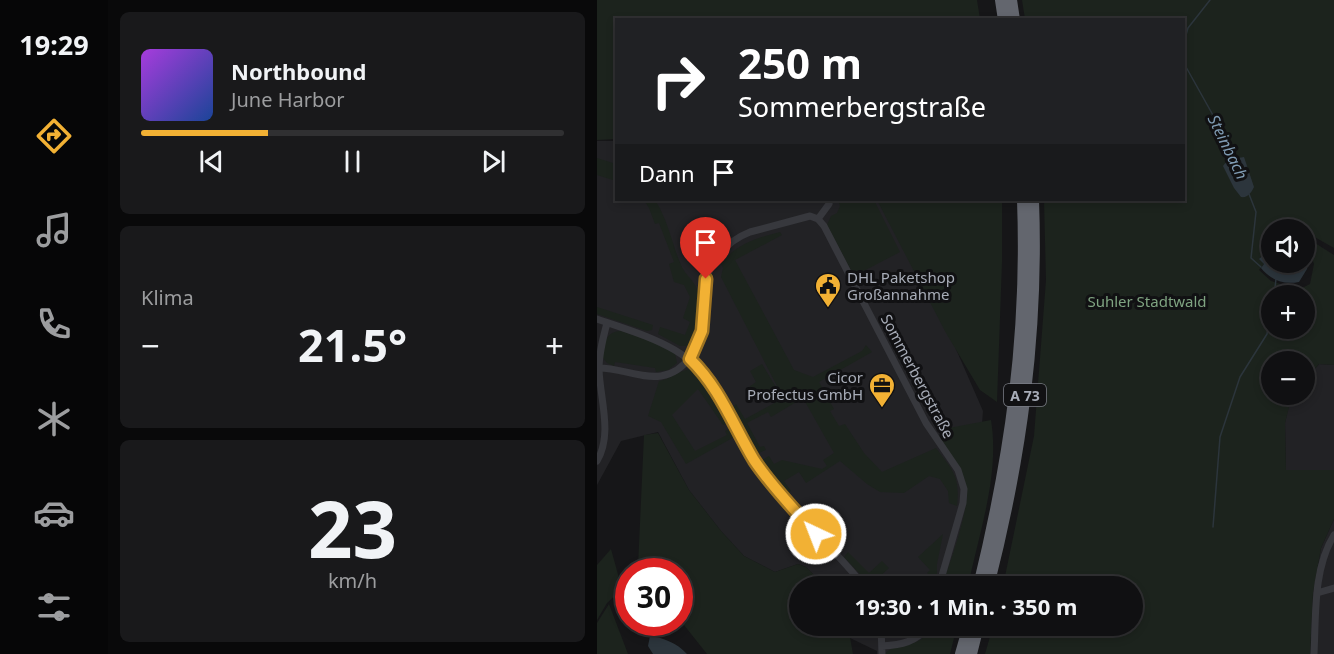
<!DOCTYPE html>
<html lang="de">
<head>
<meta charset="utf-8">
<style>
  :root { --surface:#101012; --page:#19191b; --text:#f1f3f6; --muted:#9c9d9f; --line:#303032; --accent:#f2b134 }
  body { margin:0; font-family:"Noto Sans",sans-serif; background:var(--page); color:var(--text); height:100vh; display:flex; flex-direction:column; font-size:22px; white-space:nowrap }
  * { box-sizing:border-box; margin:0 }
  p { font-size:20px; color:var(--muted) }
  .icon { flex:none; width:33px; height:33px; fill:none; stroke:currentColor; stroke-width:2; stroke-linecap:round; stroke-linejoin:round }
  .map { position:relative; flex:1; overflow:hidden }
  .panel { display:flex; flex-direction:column; gap:12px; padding:12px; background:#09090a; width:489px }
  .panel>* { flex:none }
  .hud { position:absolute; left:18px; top:18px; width:570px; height:183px; border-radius:0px; box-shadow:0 3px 9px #0003,0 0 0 2px var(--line); background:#202124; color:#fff; overflow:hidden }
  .tools { position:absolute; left:664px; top:219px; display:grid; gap:12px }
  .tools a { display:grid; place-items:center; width:54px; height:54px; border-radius:50%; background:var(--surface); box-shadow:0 3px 9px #0003,0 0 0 2px var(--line); font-size:30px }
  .speed { position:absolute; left:18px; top:558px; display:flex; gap:12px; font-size:30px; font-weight:700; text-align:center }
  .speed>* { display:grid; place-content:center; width:78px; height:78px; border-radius:50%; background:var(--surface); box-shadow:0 3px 9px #0003,0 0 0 2px var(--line); line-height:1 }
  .speed .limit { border:9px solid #d22; background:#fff; color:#111 }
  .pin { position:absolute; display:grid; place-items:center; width:51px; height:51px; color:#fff; margin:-62px -26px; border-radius:50% 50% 50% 0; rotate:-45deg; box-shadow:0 0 6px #0007 }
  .pin .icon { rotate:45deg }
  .me { position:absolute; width:66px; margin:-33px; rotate:317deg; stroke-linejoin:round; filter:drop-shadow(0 0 4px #0008) }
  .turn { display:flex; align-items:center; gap:21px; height:126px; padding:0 24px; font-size:27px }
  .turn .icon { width:78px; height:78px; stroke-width:2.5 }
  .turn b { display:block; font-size:42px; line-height:51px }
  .then { display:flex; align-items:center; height:57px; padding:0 24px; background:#0003; gap:12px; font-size:22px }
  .big { font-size:45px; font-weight:700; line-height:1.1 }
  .panel .tile { flex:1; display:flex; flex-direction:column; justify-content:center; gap:9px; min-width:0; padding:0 21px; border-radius:9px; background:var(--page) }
  .panel .dial { align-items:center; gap:0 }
  .dial b { font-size:78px; line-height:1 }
  .song { display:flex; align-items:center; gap:18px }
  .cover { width:72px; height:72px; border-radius:9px; background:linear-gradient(135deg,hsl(280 70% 55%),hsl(220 70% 35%)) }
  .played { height:6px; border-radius:3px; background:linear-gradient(90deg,var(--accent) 30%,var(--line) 30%) }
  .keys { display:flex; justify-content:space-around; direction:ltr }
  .heat { display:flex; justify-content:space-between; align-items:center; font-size:33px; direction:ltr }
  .trip { position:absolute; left:192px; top:576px; width:354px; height:60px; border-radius:30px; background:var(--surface); box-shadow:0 3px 9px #0003,0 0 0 2px var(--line); font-weight:700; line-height:60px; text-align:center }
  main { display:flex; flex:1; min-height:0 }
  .tabs { display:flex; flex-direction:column; width:108px; justify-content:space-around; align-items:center; background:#060607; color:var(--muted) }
  .tabs .icon { width:42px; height:42px }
  .tabs .active { color:var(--accent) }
  .tabs b { font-size:27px; color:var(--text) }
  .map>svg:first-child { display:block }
  .built { fill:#222225 }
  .green { fill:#1c231d; fill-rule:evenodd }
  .water { fill:#2c353c }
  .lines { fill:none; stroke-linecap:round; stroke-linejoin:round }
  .stream { stroke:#2c353c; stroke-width:1.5 }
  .minor { stroke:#37383d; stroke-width:7 }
  .motorway { stroke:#63666e; stroke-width:12 }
  .route-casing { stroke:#9d7322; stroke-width:15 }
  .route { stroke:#f2b134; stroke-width:10 }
  .labels { text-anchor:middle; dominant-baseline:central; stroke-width:6; stroke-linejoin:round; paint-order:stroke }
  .shield { fill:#111113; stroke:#7b7e86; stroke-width:1.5 }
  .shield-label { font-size:14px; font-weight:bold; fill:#a8adb8 }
  .poi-label { font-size:15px; fill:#a8adb8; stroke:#111113; text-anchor:start }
  .park-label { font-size:15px; fill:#7fa381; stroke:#111113 }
  .street-label { font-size:15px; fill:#a8adb8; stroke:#111113 }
  .water-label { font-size:16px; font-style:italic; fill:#7f9bb3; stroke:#111113 }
</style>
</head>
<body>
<main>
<nav class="tabs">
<b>19:29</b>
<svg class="icon active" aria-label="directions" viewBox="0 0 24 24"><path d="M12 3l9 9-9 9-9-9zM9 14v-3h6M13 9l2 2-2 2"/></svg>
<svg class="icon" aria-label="music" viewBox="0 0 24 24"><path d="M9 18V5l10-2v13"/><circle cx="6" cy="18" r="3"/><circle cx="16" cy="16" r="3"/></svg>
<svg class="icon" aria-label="phone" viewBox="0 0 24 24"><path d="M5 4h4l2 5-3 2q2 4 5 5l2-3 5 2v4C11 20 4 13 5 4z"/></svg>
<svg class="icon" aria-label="climate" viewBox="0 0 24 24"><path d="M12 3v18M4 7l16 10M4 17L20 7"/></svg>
<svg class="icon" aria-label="car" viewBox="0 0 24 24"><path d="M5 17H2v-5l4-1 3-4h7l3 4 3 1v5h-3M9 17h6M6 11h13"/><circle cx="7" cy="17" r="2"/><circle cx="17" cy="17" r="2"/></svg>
<svg class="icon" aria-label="filters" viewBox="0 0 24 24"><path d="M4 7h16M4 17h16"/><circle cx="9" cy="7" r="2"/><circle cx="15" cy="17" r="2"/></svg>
</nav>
<section class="panel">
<div class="tile">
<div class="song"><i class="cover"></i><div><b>Northbound</b><p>June Harbor</p></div></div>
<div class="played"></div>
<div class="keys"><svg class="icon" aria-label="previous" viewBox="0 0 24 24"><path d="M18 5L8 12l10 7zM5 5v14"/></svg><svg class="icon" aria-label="pause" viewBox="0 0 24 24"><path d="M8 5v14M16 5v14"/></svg><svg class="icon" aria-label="next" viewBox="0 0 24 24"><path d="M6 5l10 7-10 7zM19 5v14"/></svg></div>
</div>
<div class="tile"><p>Klima</p>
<div class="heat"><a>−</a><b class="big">21.5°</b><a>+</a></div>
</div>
<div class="tile dial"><b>23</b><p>km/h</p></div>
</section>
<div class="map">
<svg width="737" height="654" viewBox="0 0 737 654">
  <rect width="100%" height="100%" fill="#161618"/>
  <path class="built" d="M0 141H19L20 200H287L324 269 386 411 380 487 362 586H228L209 567 201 564 178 572 147 556 124 531 92 490 61 432 24 441 0 485Z
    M722 364 737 365V470H689L688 423 694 396 708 394V380Z
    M737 519V654H713L716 593 724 548Z
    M251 626H355L350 654H280V651L253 638Z"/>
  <path class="green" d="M0 0H380L383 19 20 20 19 139 0 140Z
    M425 0H737V248L714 235 700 221 695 226 697 229 675 230V247L663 258 667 264 662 270 674 281 701 290 713 284 717 264 710 244V238L737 255V365L722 364 708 380V362H675V394L695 395 688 423 689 470H737V519L724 548 716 593 713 654H388L396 626H536V586H406L437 436 449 280 447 200H586V20L428 19ZM675 296H708V328H675Z
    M0 158 19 164V181L0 175Z
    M47 200H58C71 220 75 244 84 265 87 273 94 278 98 285 105 297 108 328 100 340 98 342 95 344 93 346H83L61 334 63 327 88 335 93 322 86 318 93 297 87 285 77 282 72 264 77 262 62 223 58 224 52 208Z
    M241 200H277L303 252 257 276 230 225 234 216 240 213 243 206Z
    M280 200H405V262L400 402 383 390 349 333Z
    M183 232 185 235 138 260 197 370 216 377 265 351 269 345 275 352 222 382 237 409 233 411 242 426 248 424 267 453 285 472 339 448C357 472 363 476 360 506L352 503 351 491 343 479 332 476 307 493 283 492 270 484 243 461 209 483 202 472 187 481 194 491 189 494 163 461 172 456 177 464 185 460 225 469 230 466 226 460 237 453 206 398 174 417 171 412 150 423 163 447 167 446 169 450 159 454 135 408 139 404 148 419 183 400 177 387 158 397 152 387 159 382 153 371 165 364 182 392 201 393 182 390 124 277 126 268 124 264C139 244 159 238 183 232Z
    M0 307 56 325 55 330 50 331 0 314Z
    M24 331 54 341 78 353 80 363 71 370 59 372 58 368 18 362 17 366 10 363 6 358C5 345 9 331 24 331Z
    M94 369 104 377 132 422 126 425 101 389 75 415 98 451 130 435 128 431 134 428 139 436 89 464 64 422 51 416 62 381C74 379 83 370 94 369Z
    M394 420C403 475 382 533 371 586H345C353 562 373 510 369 486 365 462 350 458 343 442 340 434 346 430 352 428Z
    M61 433 92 490 124 531 147 556 178 572 201 564 209 567 228 586H202V626H251L256 654H110L83 620 82 572 44 571 41 567 47 435Z
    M346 534 340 564V579L338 586H333L336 579 330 573 333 570 321 557Z
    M14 549 25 589 10 603 0 620V565Z
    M251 552 272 573 285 561 292 568 279 580 280 583 274 586 247 557Z
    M12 604 31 654H0V623Z
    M334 626H360L353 654H288C299 640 323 652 334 626Z"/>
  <path class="water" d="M647 157 657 187C654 193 651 198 644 197L637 188 626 166C630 159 640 158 647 157Z
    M675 247V262H708V249L713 258 710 269 702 282C686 285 674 280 664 268L667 264 662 259Z
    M53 636C67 638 80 643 90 654H56L51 646Z"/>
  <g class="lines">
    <path class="stream" d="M613 0 591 28 587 42 589 67 640 158
      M652 194 659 212 654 258 664 267
      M677 296 679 279
      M616 527 623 437 643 377 670 334 675 305"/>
    <path class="minor" d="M221 219 232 204
      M0 319C51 337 96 347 124 398 139 424 151 453 169 477 199 516 237 548 267 586
      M0 368C21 367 43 379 64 376 89 372 104 346 107 322 108 313 107 304 107 295 108 266 127 242 153 232L213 216 221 219 227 226 329 423 361 470 367 489 366 503 342 586
      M0 461C16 434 3 399 2 369 2 353 6 338 10 323
      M720 593 737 588
      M284 626 285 654
      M285 646C304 645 320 642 331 626
      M717 654C719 616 716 569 737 535"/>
    <path class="motorway" d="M404 0 407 20
      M414 0 417 20
      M382 586C414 455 431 335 426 200
      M391 586C424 457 441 333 436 200
      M364 654 372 626
      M374 654 381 626"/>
  </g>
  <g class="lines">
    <defs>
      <path id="route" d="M109 279 105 331 93 359C123 388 136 425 157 460 175 487 198 510 219 534"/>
    </defs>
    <use href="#route" class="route-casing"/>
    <use href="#route" class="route"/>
  </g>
  <defs>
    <symbol id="civic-pin" viewBox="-11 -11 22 30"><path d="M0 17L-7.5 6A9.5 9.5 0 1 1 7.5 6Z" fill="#f2b134" stroke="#111113"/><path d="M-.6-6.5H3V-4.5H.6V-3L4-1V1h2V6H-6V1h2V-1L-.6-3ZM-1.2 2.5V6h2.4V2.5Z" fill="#111"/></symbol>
    <symbol id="office-pin" viewBox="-11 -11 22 30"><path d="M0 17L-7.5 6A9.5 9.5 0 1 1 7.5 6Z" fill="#f2b134" stroke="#111113"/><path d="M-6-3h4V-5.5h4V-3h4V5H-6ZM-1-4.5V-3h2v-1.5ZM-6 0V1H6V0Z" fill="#111"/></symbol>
  </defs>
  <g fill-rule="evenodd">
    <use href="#civic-pin" x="216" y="271" width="30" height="40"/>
    <use href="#office-pin" x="270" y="371" width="30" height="40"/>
  </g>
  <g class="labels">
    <rect class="shield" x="407" y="384" width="42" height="22" rx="4.5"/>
    <g class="shield-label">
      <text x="428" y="395">A 73</text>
    </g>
    <g class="poi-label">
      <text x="250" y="277">DHL Paketshop<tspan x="250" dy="17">Großannahme</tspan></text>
      <text x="266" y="377" text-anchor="end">Cicor<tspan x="266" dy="17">Profectus GmbH</tspan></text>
    </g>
    <g class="park-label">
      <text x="550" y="301">Suhler Stadtwald</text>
    </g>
    <g class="street-label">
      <text transform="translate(321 376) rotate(62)">Sommerbergstraße</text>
    </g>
    <g class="water-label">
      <text transform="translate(631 147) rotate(64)">Steinbach</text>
    </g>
  </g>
</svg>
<div class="tools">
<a><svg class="icon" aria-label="sound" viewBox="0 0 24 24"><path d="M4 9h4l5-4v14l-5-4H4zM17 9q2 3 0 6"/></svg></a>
<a>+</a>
<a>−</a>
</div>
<div class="speed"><div class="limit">30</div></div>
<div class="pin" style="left:109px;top:279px;background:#d93025"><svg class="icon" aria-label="arrive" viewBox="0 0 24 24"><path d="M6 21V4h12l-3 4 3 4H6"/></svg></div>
<svg class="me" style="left:219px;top:534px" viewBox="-20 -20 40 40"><circle r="17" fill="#f2b134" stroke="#fff" stroke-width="3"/><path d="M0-11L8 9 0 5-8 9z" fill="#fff"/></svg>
<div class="trip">19:30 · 1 Min. · 350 m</div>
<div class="hud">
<div class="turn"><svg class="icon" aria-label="right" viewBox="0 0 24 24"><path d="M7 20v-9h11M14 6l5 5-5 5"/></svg><div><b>250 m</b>Sommerbergstraße</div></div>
<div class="then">Dann<svg class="icon" aria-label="arrive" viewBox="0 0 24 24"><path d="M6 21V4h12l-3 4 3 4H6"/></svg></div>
</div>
</div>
</main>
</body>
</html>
